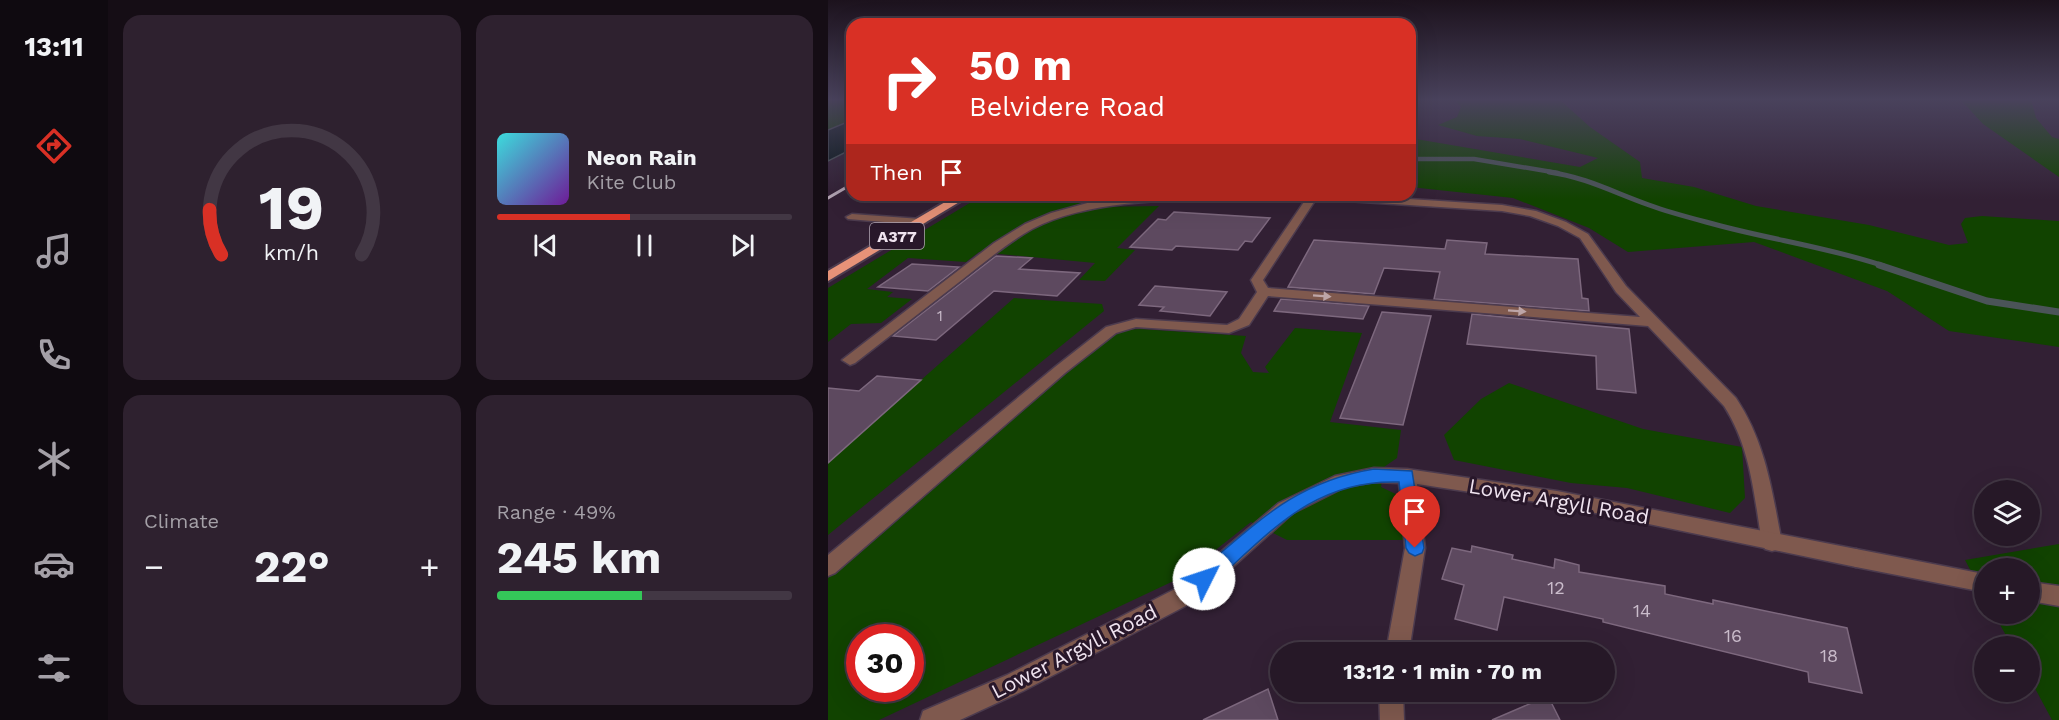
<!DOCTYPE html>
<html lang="en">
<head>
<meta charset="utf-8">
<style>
  :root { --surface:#261827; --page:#2e212f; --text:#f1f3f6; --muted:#a4a0a7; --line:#423744; --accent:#d93025 }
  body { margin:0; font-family:"Work Sans",sans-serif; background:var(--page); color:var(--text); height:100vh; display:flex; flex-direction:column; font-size:22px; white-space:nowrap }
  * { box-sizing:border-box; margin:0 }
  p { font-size:20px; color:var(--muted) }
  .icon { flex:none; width:33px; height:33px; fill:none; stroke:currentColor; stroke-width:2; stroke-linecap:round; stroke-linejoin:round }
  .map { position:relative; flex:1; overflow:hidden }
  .details { display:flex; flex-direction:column; gap:15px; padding:15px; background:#150d15; width:720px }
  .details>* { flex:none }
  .guide { position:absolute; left:18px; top:18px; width:570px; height:183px; border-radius:18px; box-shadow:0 6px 24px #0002,0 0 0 2px var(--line); background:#d93025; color:#fff; overflow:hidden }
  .tools { position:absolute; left:1146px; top:480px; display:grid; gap:12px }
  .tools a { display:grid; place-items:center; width:66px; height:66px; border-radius:50%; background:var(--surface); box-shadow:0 6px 24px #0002,0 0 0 2px var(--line); font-size:30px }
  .speed { position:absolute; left:18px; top:624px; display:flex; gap:12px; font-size:30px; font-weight:700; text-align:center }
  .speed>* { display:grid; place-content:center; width:78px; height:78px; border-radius:50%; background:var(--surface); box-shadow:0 6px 24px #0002,0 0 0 2px var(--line); line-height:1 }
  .speed .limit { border:9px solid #d22; background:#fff; color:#111 }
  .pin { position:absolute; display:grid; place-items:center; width:51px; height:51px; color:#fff; margin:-62px -26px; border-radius:50% 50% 50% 0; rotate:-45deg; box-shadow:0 0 6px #0007 }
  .pin .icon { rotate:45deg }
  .me { position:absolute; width:66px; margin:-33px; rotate:49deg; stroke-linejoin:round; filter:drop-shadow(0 0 4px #0008) }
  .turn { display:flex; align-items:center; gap:21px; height:126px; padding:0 24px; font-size:27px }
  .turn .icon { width:78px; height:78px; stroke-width:2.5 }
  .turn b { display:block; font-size:42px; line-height:51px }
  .then { display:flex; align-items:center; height:57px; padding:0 24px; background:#0003; gap:12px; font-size:22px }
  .big { font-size:45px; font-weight:700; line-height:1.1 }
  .details .card { flex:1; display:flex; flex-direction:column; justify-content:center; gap:9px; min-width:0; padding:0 21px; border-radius:18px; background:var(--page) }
  .details .dial { align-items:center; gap:0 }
  .dial svg { height:156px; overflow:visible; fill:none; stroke:var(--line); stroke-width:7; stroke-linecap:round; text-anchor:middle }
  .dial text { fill:var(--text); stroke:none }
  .song { display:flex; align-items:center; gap:18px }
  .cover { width:72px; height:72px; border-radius:9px; background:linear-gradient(135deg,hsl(180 70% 55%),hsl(280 70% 35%)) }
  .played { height:6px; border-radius:3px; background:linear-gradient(90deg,var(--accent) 45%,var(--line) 45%) }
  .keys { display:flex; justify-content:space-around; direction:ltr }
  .heat { display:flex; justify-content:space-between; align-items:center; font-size:33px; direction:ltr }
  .charge { height:9px; border-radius:4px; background:linear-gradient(90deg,#34c759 49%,var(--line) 0) }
  .details .tiles { flex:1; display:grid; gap:15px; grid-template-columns:repeat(2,1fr) }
  .trip { position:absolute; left:442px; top:642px; width:345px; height:60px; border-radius:30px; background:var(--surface); box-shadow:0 6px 24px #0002,0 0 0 2px var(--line); font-weight:700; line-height:60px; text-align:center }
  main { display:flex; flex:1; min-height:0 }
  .dock { display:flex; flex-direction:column; width:108px; justify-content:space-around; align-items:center; background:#0f0a10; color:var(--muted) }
  .dock .icon { width:42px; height:42px }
  .dock .current { color:var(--accent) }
  .dock b { font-size:27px; color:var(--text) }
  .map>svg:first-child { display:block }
  .green { fill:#114300; fill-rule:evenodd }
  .water { fill:#051617; stroke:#4b5458; stroke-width:1.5 }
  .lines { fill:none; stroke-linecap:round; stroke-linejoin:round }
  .stream-far2 { stroke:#4b5458; stroke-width:4.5 }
  .stream-far1 { stroke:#4b5458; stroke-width:5 }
  .stream { stroke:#4b5458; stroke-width:7 }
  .building { fill:#5d495f; stroke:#7d687e; stroke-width:1.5 }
  .service-casing { stroke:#4c3b4e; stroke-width:3 }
  .minor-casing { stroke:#4c3b4e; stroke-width:3 }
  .trunk-casing { stroke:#4c3b4e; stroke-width:4 }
  .service { fill:#7f594e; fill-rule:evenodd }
  .minor { fill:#7f594e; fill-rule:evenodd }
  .trunk { fill:#e79278; fill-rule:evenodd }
  .rail { stroke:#b3a5b3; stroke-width:3 }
  .oneway { fill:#bda5a7 }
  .route { fill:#1a73e8; stroke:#114b97; stroke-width:1.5 }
  .labels { text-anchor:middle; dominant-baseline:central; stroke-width:6; stroke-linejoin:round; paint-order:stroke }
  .number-label { font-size:15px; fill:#cabccb }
  .shield { fill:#28172a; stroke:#b3a6b4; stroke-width:1.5 }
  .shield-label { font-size:16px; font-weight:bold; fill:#efe3ef }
  .near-number-label { font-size:18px; fill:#cabccb }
  .near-street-label { font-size:21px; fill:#efe3ef; stroke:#28172a }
</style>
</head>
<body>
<main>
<nav class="dock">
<b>13:11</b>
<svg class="icon current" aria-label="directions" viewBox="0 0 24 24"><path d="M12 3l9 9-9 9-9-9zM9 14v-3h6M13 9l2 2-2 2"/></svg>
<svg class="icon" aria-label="music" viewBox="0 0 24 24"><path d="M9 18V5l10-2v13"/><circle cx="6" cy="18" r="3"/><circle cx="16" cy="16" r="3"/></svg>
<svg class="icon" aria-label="phone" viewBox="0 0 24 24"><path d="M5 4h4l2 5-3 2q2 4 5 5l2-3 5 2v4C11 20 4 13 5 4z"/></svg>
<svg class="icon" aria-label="climate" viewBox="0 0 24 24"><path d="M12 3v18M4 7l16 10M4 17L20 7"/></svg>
<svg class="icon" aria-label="car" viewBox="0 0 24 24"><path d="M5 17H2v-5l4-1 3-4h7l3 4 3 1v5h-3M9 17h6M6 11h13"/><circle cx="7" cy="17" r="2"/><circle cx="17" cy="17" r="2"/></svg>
<svg class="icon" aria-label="filters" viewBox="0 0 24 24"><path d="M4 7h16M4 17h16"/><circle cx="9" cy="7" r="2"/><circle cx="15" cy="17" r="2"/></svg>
</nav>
<section class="details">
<div class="tiles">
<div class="card dial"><svg viewBox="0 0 100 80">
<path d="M14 69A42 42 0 1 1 86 69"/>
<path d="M14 69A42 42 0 0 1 8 46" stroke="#d93025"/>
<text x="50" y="56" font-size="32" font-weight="700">19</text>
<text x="50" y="72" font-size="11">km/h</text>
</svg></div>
<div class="card">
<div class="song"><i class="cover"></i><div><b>Neon Rain</b><p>Kite Club</p></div></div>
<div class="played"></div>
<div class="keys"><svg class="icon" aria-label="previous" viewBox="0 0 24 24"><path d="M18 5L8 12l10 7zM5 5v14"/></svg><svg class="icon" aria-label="pause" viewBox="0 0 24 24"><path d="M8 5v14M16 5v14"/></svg><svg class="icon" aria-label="next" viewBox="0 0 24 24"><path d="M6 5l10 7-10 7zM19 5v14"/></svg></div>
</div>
<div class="card"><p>Climate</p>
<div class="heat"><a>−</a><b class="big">22°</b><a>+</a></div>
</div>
<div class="card"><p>Range · 49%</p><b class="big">245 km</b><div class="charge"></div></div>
</div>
</section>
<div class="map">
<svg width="1231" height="720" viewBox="0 0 1231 720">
  <rect width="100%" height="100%" fill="#322034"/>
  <path class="green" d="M0 99H24V120L0 130Z
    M627 99H731L762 127 812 162 814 178 866 187 928 206 1041 225 1121 245 1140 243 1133 224 1137 218 1154 216 1231 221V347L1121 331 1059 291 926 242 800 252 761 228 685 198 582 187V138L752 167 770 158 692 139 649 136 610 125 629 117 633 107Z
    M1132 99H1203L1208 118 1224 137 1231 139V177L1155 124Z
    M155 195H248L244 201 272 207 331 206 289 248 307 250 277 281 251 280 267 263 151 252 138 262 80 258 39 289 65 292 59 297 84 299 53 323 23 324 0 342V288Z
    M186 298 274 304 276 311 0 535V462Z
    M467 328 534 333 502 422 573 430 569 458 556 467 553 487 576 498 577 540H459L423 522 352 578 51 720H0V578L278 339 297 330 312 329 418 336 413 353 425 372 441 373 437 367ZM32 638H82V688H32Z
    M681 383 815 429 914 447 917 498 902 513 799 488 743 483 626 460 616 435 653 399Z
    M1231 544V720H1224L1202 679V646H1184L1166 614H1202V568H1156V596L1137 560Z"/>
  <path class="water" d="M24 120V149L0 161V130Z"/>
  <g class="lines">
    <path class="stream-far2" d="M582 159H646L730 173"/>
    <path class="stream-far1" d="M721 172C757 177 787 193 821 205 840 212 859 217 878 222 937 239 997 246 1056 266"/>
    <path class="stream" d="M1051 265 1159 301 1231 312"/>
  </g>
  <path class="building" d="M346 212 442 218 424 242 417 241 410 250 348 246 344 250 302 247 330 219 338 220Z
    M486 240 617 249 619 240 659 243 657 254 750 259 754 298 760 299 761 311 606 299 612 272 556 268 546 294 460 287Z
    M168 256 204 258 191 269 252 273 229 296 166 291 108 340 65 336Z
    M84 264 131 267 100 291 50 287Z
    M327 286 399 292 382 316 332 311 336 307 311 305Z
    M453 299 541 306 535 319 446 311Z
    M554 312 603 316 575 425 512 418Z
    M644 314 801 329 808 393 769 389 768 356 639 344Z
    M49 376 93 380 0 463V388L31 391Z
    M644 546 685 555 684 559 726 568 727 559 751 565V572L837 586V594L885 604V600L1019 628 1034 693 981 682 980 672 775 622V619L676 597 669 630 627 619 636 585 614 579 624 548 643 552Z
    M440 689 450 720H375Z
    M720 696 732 720H664Z"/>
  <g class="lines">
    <defs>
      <path id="service" d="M340 195H519L674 205 708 211 738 222 760 234 798 286 908 398C938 443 944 491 954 543L951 549 944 551 937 549 934 543C926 495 923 448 896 406L820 326 440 296 421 325 401 333 308 327 288 333 237 373 7 573 0 576V555L227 367 278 327 308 319 399 325 411 319 429 292 423 280 478 199C401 200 272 192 204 229 179 243 157 262 135 279 99 307 63 335 27 363L22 365 14 360 166 243 197 224 223 213 263 202ZM488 199 674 211 702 216 730 226 752 238 788 292 812 317 440 288 435 280Z
        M24 214 93 219 99 222 93 225 20 219 18 217Z
        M1028 549 1156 574V592L1028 567 1021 564 1018 558 1021 552Z
        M1202 582 1231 586V606L1202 601Z"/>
      <path id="minor" d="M546 468 579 469 729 491 1028 549 1035 552 1038 558 1035 564 1028 567 729 505 589 484 597 548 581 652H558L577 548 571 483 546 482 517 487 465 513 367 601 195 691 132 720H92L95 711 179 675 351 587 451 503 507 476Z
        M551 692H575L576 720H552Z"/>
      <path id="trunk" d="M129 195H143L0 281V271Z"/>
    </defs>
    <use href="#service" class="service-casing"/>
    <use href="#minor" class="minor-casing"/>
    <use href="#trunk" class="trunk-casing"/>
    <use href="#service" class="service"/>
    <use href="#minor" class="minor"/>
    <use href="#trunk" class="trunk"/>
    <path class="rail" d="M0 198 24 184"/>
  </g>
  <defs><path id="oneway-solid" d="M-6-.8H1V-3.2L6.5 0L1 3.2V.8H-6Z" transform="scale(1.5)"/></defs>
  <g class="oneway">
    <use href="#oneway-solid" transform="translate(494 296) rotate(4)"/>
    <use href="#oneway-solid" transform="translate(689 311) rotate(4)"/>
  </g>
  <linearGradient id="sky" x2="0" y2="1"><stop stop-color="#1c121d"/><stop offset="0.5" stop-color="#49425c"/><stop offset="1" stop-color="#49425c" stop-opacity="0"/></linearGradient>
  <rect width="1231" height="199" fill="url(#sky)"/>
  <path class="route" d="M546 469 584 471 596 548 594 553 587 556 581 553 578 548 571 482C485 479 442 533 383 585L376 588 369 585 366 579 369 573C429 523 466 482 546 469Z"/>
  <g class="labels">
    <g class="number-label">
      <text x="112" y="316">1</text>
    </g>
    <rect class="shield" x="42" y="223" width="54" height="26" rx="4.5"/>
    <g class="shield-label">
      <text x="69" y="236">A377</text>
    </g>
    <g class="near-number-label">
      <text x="728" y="587">12</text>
      <text x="814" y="610">14</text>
      <text x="905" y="635">16</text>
      <text x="1001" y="655">18</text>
    </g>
    <g class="near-street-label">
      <text transform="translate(731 501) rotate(10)">Lower Argyll Road</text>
      <text transform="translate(246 651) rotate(-27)">Lower Argyll Road</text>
    </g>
  </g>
</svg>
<div class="tools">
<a><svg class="icon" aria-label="layers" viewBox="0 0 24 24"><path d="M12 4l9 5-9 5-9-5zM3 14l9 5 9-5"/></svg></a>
<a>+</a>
<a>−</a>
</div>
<div class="speed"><div class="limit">30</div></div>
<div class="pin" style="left:587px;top:548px;background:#d93025"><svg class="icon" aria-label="arrive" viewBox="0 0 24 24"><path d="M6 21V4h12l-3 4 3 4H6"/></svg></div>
<svg class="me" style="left:376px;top:579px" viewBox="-20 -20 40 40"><circle r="19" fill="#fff"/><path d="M0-13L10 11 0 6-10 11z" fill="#1a73e8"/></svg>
<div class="trip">13:12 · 1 min · 70 m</div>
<div class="guide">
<div class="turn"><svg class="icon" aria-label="right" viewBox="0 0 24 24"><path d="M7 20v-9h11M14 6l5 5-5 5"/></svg><div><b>50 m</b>Belvidere Road</div></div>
<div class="then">Then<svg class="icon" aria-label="arrive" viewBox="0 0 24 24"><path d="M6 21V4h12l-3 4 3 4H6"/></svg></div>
</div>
</div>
</main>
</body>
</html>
